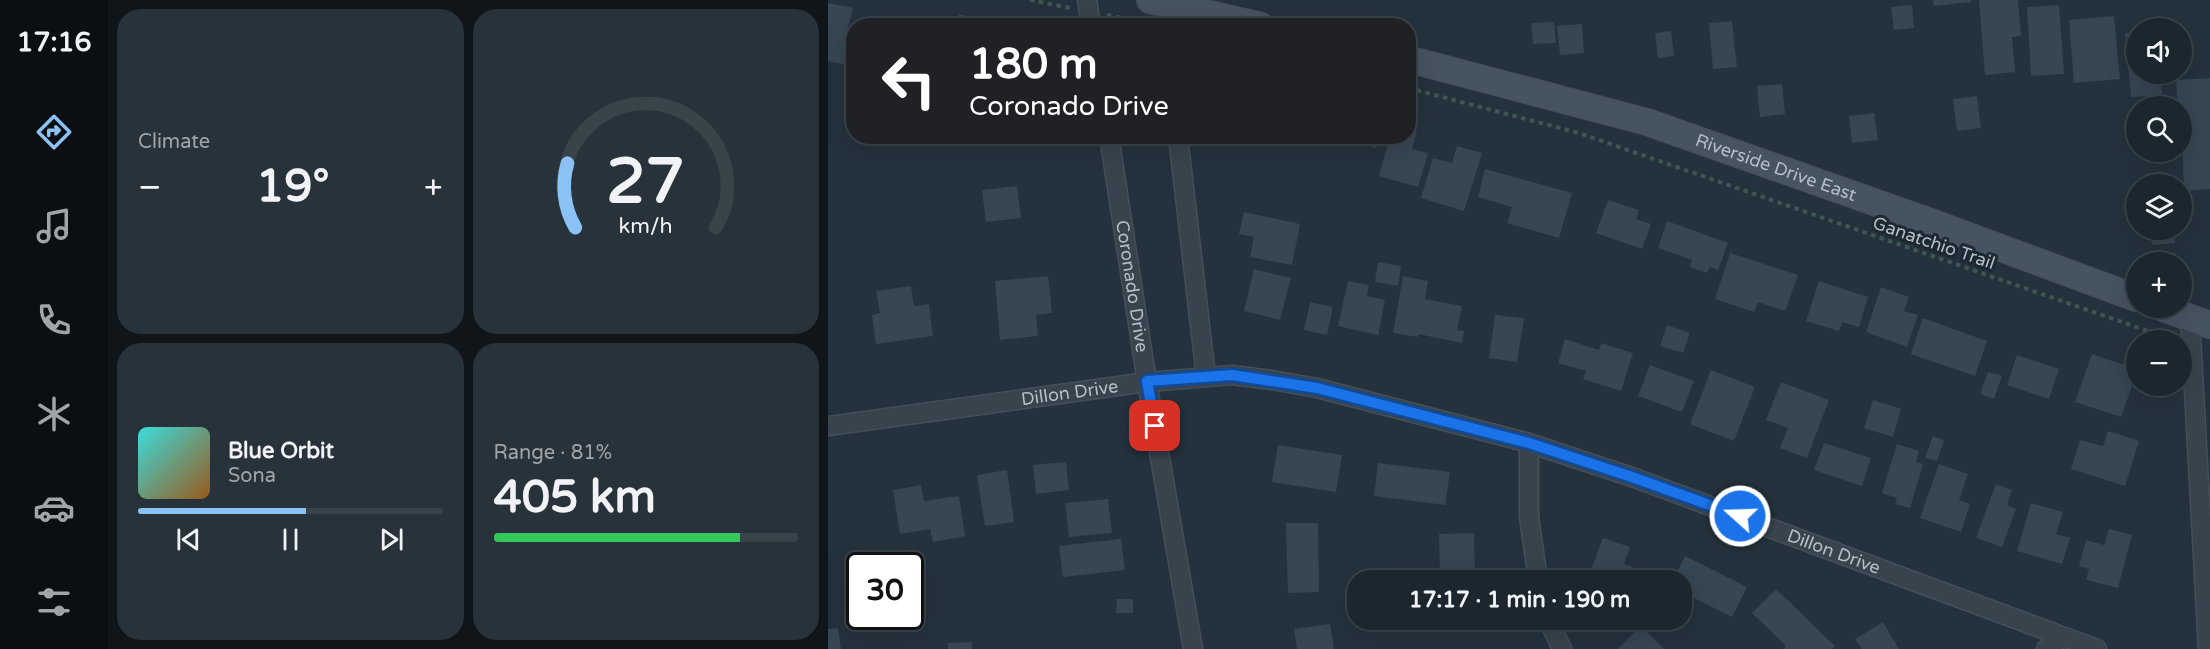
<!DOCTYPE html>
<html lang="en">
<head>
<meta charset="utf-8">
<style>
  :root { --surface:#1b262e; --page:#28323a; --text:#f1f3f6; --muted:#a0a5aa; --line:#39434a; --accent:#8bc2f6 }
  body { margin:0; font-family:"Varela Round",sans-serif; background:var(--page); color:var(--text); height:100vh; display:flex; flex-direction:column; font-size:22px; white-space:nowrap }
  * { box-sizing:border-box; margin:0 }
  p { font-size:20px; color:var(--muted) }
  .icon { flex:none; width:33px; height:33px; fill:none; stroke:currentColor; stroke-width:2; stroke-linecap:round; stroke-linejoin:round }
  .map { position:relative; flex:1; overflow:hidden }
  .side { display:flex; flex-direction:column; gap:9px; padding:9px; background:#0f1519; width:720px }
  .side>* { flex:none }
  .hud { position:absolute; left:18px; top:18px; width:570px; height:126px; border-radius:24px; box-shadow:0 6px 24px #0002,0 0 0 2px var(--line); background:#202124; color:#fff; overflow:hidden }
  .controls { position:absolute; left:1298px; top:18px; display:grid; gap:12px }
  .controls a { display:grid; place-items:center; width:66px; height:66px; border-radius:50%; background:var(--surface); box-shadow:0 6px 24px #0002,0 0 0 2px var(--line); font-size:30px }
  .speed { position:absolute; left:18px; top:552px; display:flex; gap:12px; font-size:30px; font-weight:700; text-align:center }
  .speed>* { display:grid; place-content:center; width:78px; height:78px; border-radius:50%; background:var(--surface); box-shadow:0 6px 24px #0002,0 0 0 2px var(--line); line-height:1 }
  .speed .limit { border:3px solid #111; border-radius:9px; background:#fff; color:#111 }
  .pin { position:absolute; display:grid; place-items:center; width:51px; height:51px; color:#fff; margin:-26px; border-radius:12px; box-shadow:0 3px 9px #0006 }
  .me { position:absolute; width:66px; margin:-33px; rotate:290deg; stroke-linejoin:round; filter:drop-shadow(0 0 4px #0008) }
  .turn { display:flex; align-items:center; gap:21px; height:126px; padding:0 24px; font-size:27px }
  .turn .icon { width:78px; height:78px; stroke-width:2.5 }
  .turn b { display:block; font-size:42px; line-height:51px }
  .big { font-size:45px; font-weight:800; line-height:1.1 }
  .side .card { flex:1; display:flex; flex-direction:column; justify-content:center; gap:9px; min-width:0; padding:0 21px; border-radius:24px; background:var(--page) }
  .side .dial { align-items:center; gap:0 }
  .dial svg { height:156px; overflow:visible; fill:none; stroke:var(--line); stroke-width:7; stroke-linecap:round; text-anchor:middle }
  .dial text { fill:var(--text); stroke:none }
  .song { display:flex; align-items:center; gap:18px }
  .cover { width:72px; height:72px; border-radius:9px; background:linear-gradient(135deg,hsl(180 70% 55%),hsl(30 70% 35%)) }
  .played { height:6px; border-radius:3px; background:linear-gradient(90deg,var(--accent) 55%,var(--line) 55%) }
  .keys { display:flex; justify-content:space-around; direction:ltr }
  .heat { display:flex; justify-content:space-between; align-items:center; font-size:33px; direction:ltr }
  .charge { height:9px; border-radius:4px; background:linear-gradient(90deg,#34c759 81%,var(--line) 0) }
  .side .tiles { flex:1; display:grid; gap:9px; grid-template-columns:repeat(2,1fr) }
  .trip { position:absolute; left:519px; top:570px; width:345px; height:60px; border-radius:24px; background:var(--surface); box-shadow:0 6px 24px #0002,0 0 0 2px var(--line); font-weight:800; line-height:60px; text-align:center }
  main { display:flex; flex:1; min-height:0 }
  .menu { display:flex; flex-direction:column; width:108px; justify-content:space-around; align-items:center; background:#0b0f12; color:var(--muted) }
  .menu .icon { width:42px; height:42px }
  .menu .current { color:var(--accent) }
  .menu b { font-size:27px; color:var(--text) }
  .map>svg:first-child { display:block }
  .building { fill:#364652 }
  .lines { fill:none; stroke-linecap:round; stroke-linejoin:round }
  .street-casing { stroke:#444f59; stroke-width:21 }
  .secondary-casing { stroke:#444f59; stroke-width:28 }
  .path { stroke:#3f5655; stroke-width:4; stroke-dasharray:4.5 4.5; stroke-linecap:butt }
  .street { stroke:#38434d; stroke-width:18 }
  .secondary { stroke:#465360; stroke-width:26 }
  .route-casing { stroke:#114b97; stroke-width:15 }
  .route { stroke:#1a73e8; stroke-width:10 }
  .labels { text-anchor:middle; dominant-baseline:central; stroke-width:6; stroke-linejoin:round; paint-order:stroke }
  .street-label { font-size:18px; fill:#b3bec8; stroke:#1d2832 }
</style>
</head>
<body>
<main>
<nav class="menu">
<b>17:16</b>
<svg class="icon current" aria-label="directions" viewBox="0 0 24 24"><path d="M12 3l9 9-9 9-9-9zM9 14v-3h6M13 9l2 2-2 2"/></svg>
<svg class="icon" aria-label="music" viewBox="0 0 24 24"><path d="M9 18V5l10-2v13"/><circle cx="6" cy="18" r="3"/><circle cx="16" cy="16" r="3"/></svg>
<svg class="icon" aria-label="phone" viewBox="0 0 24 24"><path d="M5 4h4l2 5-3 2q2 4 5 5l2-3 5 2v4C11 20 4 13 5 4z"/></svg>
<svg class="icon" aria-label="climate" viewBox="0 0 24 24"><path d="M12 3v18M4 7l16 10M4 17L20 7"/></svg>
<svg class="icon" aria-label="car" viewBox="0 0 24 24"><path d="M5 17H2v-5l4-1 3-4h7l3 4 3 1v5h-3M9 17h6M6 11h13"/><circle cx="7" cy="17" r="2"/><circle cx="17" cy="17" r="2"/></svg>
<svg class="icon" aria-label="filters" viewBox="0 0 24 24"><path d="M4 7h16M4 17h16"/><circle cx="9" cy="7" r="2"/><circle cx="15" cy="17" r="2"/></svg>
</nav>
<section class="side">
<div class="tiles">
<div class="card"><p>Climate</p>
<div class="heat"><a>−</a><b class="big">19°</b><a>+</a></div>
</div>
<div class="card dial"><svg viewBox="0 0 100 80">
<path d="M14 69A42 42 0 1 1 86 69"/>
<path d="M14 69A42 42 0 0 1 10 36" stroke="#8bc2f6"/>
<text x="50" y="56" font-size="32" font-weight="700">27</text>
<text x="50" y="72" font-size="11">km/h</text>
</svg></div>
<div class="card">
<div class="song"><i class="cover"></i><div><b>Blue Orbit</b><p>Sona</p></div></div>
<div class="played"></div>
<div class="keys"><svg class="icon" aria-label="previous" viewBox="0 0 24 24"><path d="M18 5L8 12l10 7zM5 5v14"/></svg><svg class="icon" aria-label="pause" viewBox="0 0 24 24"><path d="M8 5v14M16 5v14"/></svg><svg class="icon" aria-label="next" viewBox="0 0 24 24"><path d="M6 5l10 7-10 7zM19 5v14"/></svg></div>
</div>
<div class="card"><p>Range · 81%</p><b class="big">405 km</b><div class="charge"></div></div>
</div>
</section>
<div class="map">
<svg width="1382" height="649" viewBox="0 0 1382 649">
  <rect width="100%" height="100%" fill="#24323d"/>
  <path class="building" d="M1105 0H1143V2L1106 6Z
    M1151 0H1190L1193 36 1184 37 1187 72 1157 75Z
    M0 3 25 8 20 28 26 29V66L0 61Z
    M1084 5 1086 28 1066 30 1063 7Z
    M1231 5 1236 74 1203 76 1199 7Z
    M131 14 164 22 163 26H128Z
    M1286 16 1292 79 1246 83 1241 20Z
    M904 21 909 67 885 69 881 23Z
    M726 22 728 43 705 44 703 23Z
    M754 24 756 53 732 55 729 26Z
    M843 31 846 56 830 58 827 33Z
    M1308 32V74H1332L1334 95 1303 97 1297 33Z
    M1382 78V189L1356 191 1353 106H1350L1348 80Z
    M954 84 957 114 932 117 929 86Z
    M1149 96 1153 128 1129 131 1125 99Z
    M1046 113 1050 140 1024 143 1021 116Z
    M580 129 589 132 584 149 600 153 590 187 551 176 562 136H580Z
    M178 136H214L212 146Z
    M508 136H551L548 148Z
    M629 146 654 153 636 211 593 198 605 158 624 163Z
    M657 169 744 193 731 238 679 223 684 207 650 197Z
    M189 186 193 218 158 222 154 190Z
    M780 200 811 210 808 219 823 224 814 249 768 233Z
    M416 212 472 224 464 265 422 257 426 237 411 234Z
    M839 221 900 243 890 270 882 267 879 273 862 267 864 260 830 248Z
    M1323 230H1346L1347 243 1324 245Z
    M902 253 970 275 957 311 930 302 926 312 887 299Z
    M550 262 573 266 570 286 547 282Z
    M426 269 463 278 452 320 416 311Z
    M220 276 224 313 208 315 210 336 172 340 167 281Z
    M575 276 600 281 597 299 634 306 629 330 636 331 634 343 590 334V337L565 333Z
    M520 281 541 285 539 296 557 300 550 335 510 326Z
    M991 281 1040 297 1031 327 1014 322 1011 331 978 321Z
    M83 286 86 306 101 304 105 336 48 344 44 315 52 313 48 291Z
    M1053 287 1081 297 1076 311 1090 315 1079 347 1038 332Z
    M482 302 505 307 499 335 476 330Z
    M667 315 696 318 689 362 661 358Z
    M1095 318 1159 341 1147 376 1083 354Z
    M839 325 862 333 855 353 832 346Z
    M737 339 771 350 773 343 805 353 793 391 755 379 758 371 730 363Z
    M1264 354 1308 369V375L1293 417 1247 402Z
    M1189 355 1231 369 1221 399 1179 385Z
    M822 365 866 381 854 412 810 396Z
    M883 370 927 387 906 441 862 424Z
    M1160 372 1174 376 1166 399 1152 394Z
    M953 382 1001 400 979 458 952 448 960 428 938 420Z
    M1045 400 1073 409 1065 437 1036 428Z
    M1280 431 1311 441 1297 486 1243 469 1252 440 1275 446Z
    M1105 436 1116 440 1109 461 1097 458Z
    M996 443 1043 458 1034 486 986 470Z
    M1069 444 1091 451 1088 462 1095 464 1082 508 1067 504 1069 498 1054 493Z
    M450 445 514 455 508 492 444 482Z
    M238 462 241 490 208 494 205 465Z
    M550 463 622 472 617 505 546 496Z
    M1111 464 1140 474 1131 500 1142 504 1133 532 1092 518Z
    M179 470 186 522 157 526 149 475Z
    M1168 484 1184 490 1179 505 1188 509 1174 547 1148 538Z
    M93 485 96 501 131 496 137 536 105 542 102 529 72 534 65 490Z
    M280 499 284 533 241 537 237 503Z
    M1203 503 1235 512 1228 534 1242 538 1234 564 1189 551Z
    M458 523H490L491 592 460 593Z
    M1281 529 1304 535 1290 588 1258 580 1261 569 1251 566 1258 540 1276 545Z
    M646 533 647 575 612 576 611 534Z
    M775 538 802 547 796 564 826 575 824 580H759Z
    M293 539 297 570 235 577 231 546Z
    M857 556 919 587 904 617 854 592V580H845Z
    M948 589 1007 646 1004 649H956L958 646 924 613Z
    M289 599H305V613H288Z
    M1055 622 1071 649H1034L1027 639Z
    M502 624 506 649H469L466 629Z
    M813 626 836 649H790Z
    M10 628 13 649H0V629Z
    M144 642V649H120V643Z"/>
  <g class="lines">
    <defs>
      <g id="street">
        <path d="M259 0 263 26"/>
        <path d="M337 4V26"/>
        <path id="s1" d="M281 136 319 382 365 649"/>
        <path d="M350 136 378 377"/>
        <path d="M1362 317 1380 649"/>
        <path id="s2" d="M0 426 319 382 404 375 444 380 489 388 701 443 804 477 1269 649"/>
        <path d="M701 443V517L710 580"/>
        <path d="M720 620 734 649"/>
        <path d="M1218 649 1235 637"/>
      </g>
      <g id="secondary">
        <path d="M322 0 433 26"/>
        <path id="s3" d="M580 59 819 122 1100 221 1308 298"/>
        <path d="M1335 308 1382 325"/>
      </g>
    </defs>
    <use href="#street" class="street-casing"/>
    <use href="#secondary" class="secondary-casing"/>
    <path class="path" d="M202 0 242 8
      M279 15 310 21
      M580 88 751 133 1343 339"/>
    <use href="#street" class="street"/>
    <use href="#secondary" class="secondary"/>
  </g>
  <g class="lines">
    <defs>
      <path id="route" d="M327 426 319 381 404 375 489 388 701 443 804 477 912 516"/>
    </defs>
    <use href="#route" class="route-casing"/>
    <use href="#route" class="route"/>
  </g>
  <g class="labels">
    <g class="street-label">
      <text stroke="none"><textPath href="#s3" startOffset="384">Riverside Drive East</textPath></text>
      <text transform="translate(1106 243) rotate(19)">Ganatchio Trail</text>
      <text stroke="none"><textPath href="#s1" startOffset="152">Coronado Drive</textPath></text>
      <text stroke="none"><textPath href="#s2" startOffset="244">Dillon Drive</textPath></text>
      <text stroke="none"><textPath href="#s2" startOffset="1036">Dillon Drive</textPath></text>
    </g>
  </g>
</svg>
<div class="controls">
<a><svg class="icon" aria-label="sound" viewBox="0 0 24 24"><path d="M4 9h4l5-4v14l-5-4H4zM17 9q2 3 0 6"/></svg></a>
<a><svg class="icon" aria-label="search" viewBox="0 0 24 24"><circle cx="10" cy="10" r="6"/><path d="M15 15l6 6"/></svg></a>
<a><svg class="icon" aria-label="layers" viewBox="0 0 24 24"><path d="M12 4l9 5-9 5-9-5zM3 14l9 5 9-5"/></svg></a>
<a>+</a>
<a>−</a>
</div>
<div class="speed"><div class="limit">30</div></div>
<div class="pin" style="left:327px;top:426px;background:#d93025"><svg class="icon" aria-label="arrive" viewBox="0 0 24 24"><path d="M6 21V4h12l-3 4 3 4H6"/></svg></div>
<svg class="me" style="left:912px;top:516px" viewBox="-20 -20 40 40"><circle r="17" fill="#1a73e8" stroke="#fff" stroke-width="3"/><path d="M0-11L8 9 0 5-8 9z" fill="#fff"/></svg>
<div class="trip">17:17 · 1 min · 190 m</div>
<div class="hud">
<div class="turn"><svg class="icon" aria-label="left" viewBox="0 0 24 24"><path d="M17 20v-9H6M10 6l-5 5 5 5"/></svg><div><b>180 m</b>Coronado Drive</div></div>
</div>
</div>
</main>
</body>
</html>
